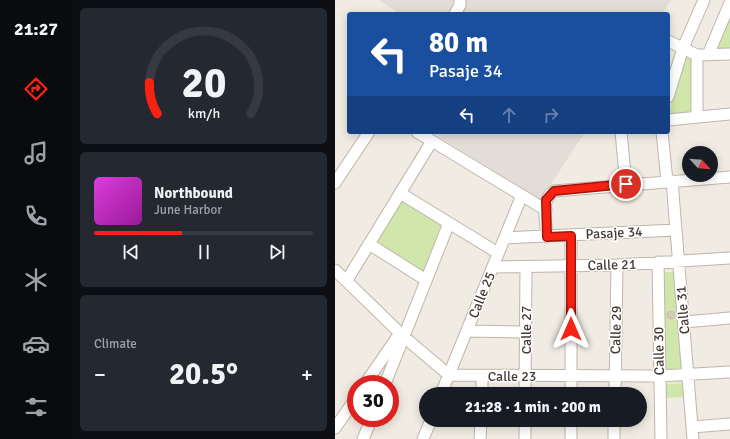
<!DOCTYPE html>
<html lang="en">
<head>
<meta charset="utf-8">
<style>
  :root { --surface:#171b24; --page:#242831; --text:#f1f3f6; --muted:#9ea1a6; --line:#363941; --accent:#f82213 }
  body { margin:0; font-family:Signika,sans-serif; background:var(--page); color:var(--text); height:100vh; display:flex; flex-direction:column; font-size:15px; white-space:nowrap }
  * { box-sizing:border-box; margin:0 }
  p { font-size:13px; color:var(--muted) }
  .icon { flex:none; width:22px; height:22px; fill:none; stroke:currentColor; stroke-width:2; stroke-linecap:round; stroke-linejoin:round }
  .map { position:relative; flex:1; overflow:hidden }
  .drawer { display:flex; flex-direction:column; gap:8px; padding:8px; background:#0d0f14; width:263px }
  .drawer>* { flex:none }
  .guide { position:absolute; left:12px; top:12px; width:323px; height:122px; border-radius:4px; box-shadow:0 2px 10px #0003; background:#1a4fa0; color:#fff; overflow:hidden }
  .needle { width:26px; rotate:116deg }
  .buttons { position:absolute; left:347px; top:146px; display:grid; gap:8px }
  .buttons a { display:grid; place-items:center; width:36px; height:36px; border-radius:50%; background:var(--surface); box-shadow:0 2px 10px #0003; font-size:20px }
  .speed { position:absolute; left:12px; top:375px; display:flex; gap:8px; font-size:20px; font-weight:700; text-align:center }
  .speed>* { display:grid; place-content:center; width:52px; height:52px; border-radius:50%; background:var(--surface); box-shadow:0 2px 10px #0003; line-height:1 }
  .speed .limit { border:6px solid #d22; background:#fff; color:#111 }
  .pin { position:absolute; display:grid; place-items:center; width:34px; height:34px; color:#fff; margin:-17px; border:2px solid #fff; border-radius:50%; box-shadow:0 1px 4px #0007 }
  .me { position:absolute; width:44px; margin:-22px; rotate:0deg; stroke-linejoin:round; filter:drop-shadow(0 0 3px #0008) }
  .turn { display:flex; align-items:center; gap:14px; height:84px; padding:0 16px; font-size:18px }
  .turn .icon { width:52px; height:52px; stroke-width:2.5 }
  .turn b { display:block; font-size:28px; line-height:34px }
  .lanes { display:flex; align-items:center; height:38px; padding:0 16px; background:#0003; justify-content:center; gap:20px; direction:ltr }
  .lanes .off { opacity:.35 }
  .big { font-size:30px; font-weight:800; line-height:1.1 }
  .drawer .widget { flex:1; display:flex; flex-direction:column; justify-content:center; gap:6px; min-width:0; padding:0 14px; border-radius:6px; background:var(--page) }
  .drawer .dial { align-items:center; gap:0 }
  .dial svg { height:104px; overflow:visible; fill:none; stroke:var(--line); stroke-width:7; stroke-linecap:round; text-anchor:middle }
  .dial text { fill:var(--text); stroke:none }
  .song { display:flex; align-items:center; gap:12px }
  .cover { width:48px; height:48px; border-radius:6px; background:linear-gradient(135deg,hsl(300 70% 55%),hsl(300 70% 35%)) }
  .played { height:4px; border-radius:2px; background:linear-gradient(90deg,var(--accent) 40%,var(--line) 40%) }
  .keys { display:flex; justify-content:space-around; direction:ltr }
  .heat { display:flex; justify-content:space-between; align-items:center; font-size:22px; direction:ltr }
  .trip { position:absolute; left:84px; top:387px; width:228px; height:40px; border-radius:20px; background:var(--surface); box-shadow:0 2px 10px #0003; font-weight:800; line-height:40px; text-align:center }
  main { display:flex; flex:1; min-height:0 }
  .menu { display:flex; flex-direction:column; width:72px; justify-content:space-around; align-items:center; background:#090b0e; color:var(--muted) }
  .menu .icon { width:28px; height:28px }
  .menu .current { color:var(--accent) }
  .menu b { font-size:18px; color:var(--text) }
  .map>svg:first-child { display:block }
  .industrial { fill:#e3ddd8 }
  .green { fill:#d0e6ab }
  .building { fill:#d6c9bb; stroke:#cdbdac }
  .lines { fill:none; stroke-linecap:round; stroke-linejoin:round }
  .minor-casing { stroke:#bfb5a9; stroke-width:13 }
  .minor { stroke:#fff; stroke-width:11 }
  .route-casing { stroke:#a1160c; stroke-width:10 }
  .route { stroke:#f82213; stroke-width:7 }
  .labels { text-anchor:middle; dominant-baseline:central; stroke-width:3; stroke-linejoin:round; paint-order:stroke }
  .street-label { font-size:14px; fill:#433b33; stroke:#fff }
</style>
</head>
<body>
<main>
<nav class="menu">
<b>21:27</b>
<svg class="icon current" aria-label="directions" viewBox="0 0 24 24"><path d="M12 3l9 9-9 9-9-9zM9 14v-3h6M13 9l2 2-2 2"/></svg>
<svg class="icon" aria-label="music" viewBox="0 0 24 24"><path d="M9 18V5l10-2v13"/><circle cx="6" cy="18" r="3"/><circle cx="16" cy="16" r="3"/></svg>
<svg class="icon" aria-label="phone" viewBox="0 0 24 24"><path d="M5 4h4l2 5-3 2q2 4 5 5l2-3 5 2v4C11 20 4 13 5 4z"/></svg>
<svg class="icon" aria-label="climate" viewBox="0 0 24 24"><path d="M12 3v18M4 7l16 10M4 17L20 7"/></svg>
<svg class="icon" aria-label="car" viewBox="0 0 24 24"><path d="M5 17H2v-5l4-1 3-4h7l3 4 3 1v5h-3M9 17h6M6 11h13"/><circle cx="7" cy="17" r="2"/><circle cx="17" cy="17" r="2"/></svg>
<svg class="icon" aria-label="filters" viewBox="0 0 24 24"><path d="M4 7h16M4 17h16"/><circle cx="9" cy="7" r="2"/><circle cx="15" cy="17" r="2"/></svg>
</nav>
<section class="drawer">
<div class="widget dial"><svg viewBox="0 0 100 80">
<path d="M14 69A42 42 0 1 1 86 69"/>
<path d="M14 69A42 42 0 0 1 8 45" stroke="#f82213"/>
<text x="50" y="56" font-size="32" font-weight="700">20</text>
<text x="50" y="72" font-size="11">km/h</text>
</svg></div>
<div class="widget">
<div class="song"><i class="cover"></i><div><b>Northbound</b><p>June Harbor</p></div></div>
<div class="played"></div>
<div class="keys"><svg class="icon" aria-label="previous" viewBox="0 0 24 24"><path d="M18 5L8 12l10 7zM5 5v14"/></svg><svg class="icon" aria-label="pause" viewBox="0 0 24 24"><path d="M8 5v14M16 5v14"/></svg><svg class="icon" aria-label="next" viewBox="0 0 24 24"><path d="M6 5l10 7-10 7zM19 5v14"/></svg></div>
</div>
<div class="widget"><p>Climate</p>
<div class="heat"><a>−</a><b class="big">20.5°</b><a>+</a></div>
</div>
</section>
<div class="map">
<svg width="395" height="439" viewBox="0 0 395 439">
  <rect width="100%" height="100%" fill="#f1ece3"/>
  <path class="industrial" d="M44 0H336L327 14H65Z
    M97 132H250L205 201Z"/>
  <path class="green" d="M395 12V54L377 55Z
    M352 55 359 58V108L353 113 333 115 350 57Z
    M67 198 106 224 87 279 37 247Z
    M330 272H339L349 366 346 370 329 369 328 273Z
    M350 383 351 397 329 398V384Z"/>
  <path class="building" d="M332 315a4 4 0 1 1 8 0a4 4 0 1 1-8 0Z"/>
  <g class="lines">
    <defs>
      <path id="minor" d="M120 14 125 5V0
        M333 41 362 55 395 54
        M373 55 395 3
        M333 97 348 48 369 0
        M362 117V55
        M333 120 395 114
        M82 132 211 210
        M286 132 291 184
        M327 132 332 181
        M337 181 358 439
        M0 183 34 132
        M65 193 163 253
        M212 237C211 222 205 200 219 191L395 177
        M170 238 341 230
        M34 244 91 280
        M323 262 326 439
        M158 267 282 265 395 258
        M0 270 69 337 114 375 325 376 395 372
        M12 280 97 141
        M350 322 395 318
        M132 331 191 332
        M30 384 65 333
        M50 384 114 223
        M106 394 187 195
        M147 394V376
        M190 394 191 267
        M236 394V235
        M280 394 282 265
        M357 427 395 424
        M0 428 21 398
        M28 439 37 418
        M88 439 96 420
        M145 439 146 420
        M190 439V420
        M236 439V420
        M279 439V420"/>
    </defs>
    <use href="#minor" class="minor-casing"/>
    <use href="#minor" class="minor"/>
  </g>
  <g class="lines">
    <defs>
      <path id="route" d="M236 329V236L212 237 211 200 219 191 291 184"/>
    </defs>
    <use href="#route" class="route-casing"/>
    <use href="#route" class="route"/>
  </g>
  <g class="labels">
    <g class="street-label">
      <text transform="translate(279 233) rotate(-3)">Pasaje 34</text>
      <text transform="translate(277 265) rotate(-2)">Calle 21</text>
      <text transform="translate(147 295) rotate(-68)">Calle 25</text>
      <text transform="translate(348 310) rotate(-95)">Calle 31</text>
      <text transform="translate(191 330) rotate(-90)">Calle 27</text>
      <text transform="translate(281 330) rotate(-89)">Calle 29</text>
      <text transform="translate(324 351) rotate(-91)">Calle 30</text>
      <text x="177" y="376">Calle 23</text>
    </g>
  </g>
</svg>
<div class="buttons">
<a><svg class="needle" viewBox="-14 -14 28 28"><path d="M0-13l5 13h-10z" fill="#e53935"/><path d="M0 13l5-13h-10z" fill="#9ea1a6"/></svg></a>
</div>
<div class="speed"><div class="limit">30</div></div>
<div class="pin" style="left:291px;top:184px;background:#d93025"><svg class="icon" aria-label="arrive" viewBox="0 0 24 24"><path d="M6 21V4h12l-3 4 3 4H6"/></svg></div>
<svg class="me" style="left:236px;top:329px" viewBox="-20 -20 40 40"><path d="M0-17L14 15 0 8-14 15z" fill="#f82213" stroke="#fff" stroke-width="4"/></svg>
<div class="trip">21:28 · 1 min · 200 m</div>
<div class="guide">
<div class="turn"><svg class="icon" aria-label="left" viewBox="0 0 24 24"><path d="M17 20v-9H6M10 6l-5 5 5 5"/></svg><div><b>80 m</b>Pasaje 34</div></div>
<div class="lanes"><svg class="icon" aria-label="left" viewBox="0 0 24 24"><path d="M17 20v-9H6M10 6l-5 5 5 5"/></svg><svg class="icon off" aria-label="ahead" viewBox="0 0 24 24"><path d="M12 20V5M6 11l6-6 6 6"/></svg><svg class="icon off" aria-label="right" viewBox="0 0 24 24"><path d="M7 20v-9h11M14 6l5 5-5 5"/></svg></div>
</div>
</div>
</main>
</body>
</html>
